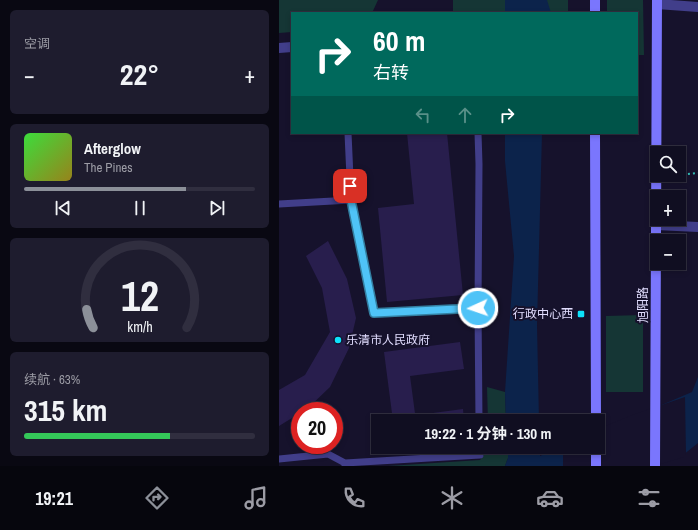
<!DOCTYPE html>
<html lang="zh">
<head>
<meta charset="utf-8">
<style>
  :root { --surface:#100e21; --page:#1e1c2e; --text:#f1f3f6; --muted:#9c9ca5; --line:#302e3f; --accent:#8c9099 }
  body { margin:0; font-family:"Archivo Narrow","Noto Sans SC",sans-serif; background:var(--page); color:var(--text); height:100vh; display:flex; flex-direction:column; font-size:15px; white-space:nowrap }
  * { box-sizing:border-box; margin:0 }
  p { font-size:13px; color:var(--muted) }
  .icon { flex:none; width:22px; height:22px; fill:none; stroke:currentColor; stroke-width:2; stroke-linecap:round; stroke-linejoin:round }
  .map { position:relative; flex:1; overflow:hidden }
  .sheet { display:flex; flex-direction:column; gap:10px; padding:10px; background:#090812; width:279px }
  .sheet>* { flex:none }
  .hud { position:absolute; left:12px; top:12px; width:347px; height:122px; border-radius:0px; box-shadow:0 2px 6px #0003,0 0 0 1px var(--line); background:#00695c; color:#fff; overflow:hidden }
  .buttons { position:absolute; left:371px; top:146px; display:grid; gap:8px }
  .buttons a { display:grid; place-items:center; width:36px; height:36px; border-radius:0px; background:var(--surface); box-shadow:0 2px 6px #0003,0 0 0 1px var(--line); font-size:20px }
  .speed { position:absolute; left:12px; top:402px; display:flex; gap:8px; font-size:20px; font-weight:700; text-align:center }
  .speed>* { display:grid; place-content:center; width:52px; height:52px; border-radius:50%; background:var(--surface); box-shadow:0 2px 6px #0003,0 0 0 1px var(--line); line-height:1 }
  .speed .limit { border:6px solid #d22; background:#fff; color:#111 }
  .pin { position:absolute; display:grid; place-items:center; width:34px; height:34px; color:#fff; margin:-17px; border-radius:8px; box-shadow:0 2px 6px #0006 }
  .me { position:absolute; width:44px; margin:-22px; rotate:267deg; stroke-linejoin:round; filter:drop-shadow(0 0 3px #0008) }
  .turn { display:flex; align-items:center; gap:14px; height:84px; padding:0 16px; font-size:18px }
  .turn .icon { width:52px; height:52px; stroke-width:2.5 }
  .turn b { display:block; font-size:28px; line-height:34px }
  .lanes { display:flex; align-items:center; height:38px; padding:0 16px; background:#0003; justify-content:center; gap:20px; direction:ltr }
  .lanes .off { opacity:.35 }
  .big { font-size:30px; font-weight:700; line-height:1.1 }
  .sheet .tile { flex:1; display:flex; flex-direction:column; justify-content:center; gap:6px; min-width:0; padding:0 14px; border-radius:6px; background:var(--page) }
  .sheet .dial { align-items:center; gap:0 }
  .dial svg { height:104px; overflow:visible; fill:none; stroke:var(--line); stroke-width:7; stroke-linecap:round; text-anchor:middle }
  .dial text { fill:var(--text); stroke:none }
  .song { display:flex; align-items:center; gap:12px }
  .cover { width:48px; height:48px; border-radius:6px; background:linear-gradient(135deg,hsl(120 70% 55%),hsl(50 70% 35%)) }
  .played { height:4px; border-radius:2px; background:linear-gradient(90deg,var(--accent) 70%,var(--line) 70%) }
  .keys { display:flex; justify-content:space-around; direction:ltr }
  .heat { display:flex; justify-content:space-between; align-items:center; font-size:22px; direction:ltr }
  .charge { height:6px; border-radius:3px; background:linear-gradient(90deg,#34c759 63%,var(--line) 0) }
  .trip { position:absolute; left:92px; top:414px; width:234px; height:40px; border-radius:0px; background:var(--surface); box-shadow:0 2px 6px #0003,0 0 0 1px var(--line); font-weight:700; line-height:40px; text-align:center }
  .menu { display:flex; height:64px; justify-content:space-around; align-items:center; background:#06060d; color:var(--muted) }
  .menu .icon { width:28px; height:28px }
  .menu .active { color:var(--accent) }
  .menu b { font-size:18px; color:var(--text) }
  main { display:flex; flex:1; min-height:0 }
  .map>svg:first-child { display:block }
  .green { fill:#153635 }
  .water { fill:#0c234b }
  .pier { fill:#16122c }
  .building { fill:#281e4d }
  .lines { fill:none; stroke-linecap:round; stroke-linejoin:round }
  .path { stroke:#33bdb5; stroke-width:2; stroke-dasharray:2 3; stroke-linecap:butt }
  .service { stroke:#413e8a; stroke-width:7 }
  .minor { stroke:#413e8a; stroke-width:10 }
  .tertiary { stroke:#413e8a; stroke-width:10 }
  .secondary { stroke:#7a76fd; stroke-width:10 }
  .route-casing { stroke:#337fa1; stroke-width:10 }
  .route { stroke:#4fc3f7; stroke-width:7 }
  .poi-dot { fill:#0de2fb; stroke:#16122c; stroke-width:1.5 }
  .labels { text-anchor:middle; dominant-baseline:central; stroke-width:4; stroke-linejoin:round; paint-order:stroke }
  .street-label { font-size:12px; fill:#e1ddfe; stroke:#16122c }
  .poi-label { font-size:12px; fill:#e1ddfe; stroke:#16122c; text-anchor:end }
</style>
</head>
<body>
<main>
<section class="sheet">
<div class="tile"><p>空调</p>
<div class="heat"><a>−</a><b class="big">22°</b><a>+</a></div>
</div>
<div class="tile">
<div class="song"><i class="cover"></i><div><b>Afterglow</b><p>The Pines</p></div></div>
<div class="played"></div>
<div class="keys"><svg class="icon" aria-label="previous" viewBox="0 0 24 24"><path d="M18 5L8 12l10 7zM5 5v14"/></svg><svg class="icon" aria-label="pause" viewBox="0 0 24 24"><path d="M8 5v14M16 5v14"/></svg><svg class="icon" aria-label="next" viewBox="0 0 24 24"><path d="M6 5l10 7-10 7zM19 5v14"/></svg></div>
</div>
<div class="tile dial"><svg viewBox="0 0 100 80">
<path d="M14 69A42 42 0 1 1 86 69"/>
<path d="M14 69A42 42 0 0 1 9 55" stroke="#8c9099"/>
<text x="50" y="56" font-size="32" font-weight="700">12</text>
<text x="50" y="72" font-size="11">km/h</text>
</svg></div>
<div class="tile"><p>续航 · 63%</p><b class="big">315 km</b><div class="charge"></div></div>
</section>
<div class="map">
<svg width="419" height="466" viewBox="0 0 419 466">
  <rect width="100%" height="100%" fill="#16122c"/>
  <path class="green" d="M0 0H99L93 13H13V32L0 33Z
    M174 0H289V13H174Z
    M328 0H364L365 55H358V13H328Z
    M364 315V392H327V316Z
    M208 387 226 392 227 421H209Z
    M209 447H229V458L226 466H109L201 460 209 450Z"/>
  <path class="water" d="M226 0H268L272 13H226Z
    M226 133H263L258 325 260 421H227L226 392 235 256 226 161Z
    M419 377V443L404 455 369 466H226L229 458V447H261V456L282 447H319V432L413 392Z"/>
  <path class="pier" d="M406 397 407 455 405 457 375 466H284V447H319V429L356 414Z"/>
  <path class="building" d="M128 133H168L184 295 108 302 99 208 135 204Z
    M49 241 68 279 77 318 70 348 51 387 28 409 21 411V413L0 426V390L26 375 51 332 43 288 27 256Z
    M181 342 185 369 131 376 137 421H114L105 352Z
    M184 409 185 421H139V415Z"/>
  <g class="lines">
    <path class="path" d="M399 175 419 173"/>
    <path class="service" d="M199 133 200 164 199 308 200 421
      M72 200 95 313 199 308
      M0 204 72 200 69 133
      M0 459 49 454 66 463V466
      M66 463 201 455 200 447"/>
    <path class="minor" d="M378 4 419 7"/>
    <path class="tertiary" d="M0 48 13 47
      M377 225 419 227"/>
    <path class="secondary" d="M316 13V0
      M316 133 317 421
      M317 447V466
      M376 466 378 0"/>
  </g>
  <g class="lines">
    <defs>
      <path id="route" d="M71 186 72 200 95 313 199 308"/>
    </defs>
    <use href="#route" class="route-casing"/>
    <use href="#route" class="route"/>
  </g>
  <g class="poi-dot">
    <rect x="298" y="310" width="8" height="8" rx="2"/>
    <circle cx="59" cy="340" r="4"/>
  </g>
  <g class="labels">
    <g class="street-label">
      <text transform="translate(364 305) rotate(-90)">旭阳路</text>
    </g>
    <g class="poi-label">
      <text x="294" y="314">行政中心西</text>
      <text x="67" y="340" text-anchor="start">乐清市人民政府</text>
    </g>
  </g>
</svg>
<div class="buttons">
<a><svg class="icon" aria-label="search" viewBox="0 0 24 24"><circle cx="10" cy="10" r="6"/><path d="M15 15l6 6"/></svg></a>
<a>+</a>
<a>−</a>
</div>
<div class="speed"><div class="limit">20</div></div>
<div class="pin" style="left:71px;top:186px;background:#d93025"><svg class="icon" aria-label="arrive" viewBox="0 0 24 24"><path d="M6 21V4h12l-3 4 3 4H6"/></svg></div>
<svg class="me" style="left:199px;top:308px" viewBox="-20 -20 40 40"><circle r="17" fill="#4fc3f7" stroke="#fff" stroke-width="3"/><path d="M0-11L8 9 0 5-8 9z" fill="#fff"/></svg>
<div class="trip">19:22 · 1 分钟 · 130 m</div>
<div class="hud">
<div class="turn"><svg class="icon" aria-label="right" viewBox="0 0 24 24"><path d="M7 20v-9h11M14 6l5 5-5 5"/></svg><div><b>60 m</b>右转</div></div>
<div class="lanes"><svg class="icon off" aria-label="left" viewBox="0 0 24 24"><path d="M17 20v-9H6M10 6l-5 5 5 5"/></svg><svg class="icon off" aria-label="ahead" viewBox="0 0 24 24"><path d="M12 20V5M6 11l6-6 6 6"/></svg><svg class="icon" aria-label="right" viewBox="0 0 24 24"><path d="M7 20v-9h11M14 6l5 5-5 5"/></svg></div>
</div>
</div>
</main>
<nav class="menu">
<b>19:21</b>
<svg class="icon active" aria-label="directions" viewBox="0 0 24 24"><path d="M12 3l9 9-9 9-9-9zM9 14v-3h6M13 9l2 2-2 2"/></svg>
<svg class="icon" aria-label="music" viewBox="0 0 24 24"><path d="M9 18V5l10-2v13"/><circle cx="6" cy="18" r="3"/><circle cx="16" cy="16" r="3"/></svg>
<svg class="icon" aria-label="phone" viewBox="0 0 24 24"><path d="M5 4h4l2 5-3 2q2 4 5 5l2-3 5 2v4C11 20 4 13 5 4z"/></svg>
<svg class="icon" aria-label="climate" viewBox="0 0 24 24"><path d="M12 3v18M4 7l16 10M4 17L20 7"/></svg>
<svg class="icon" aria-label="car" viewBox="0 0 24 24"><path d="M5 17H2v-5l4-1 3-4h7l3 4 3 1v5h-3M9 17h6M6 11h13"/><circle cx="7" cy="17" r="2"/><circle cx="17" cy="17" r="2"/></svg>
<svg class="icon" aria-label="filters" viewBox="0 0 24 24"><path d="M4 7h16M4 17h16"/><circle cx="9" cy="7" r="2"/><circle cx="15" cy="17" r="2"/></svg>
</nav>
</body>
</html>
